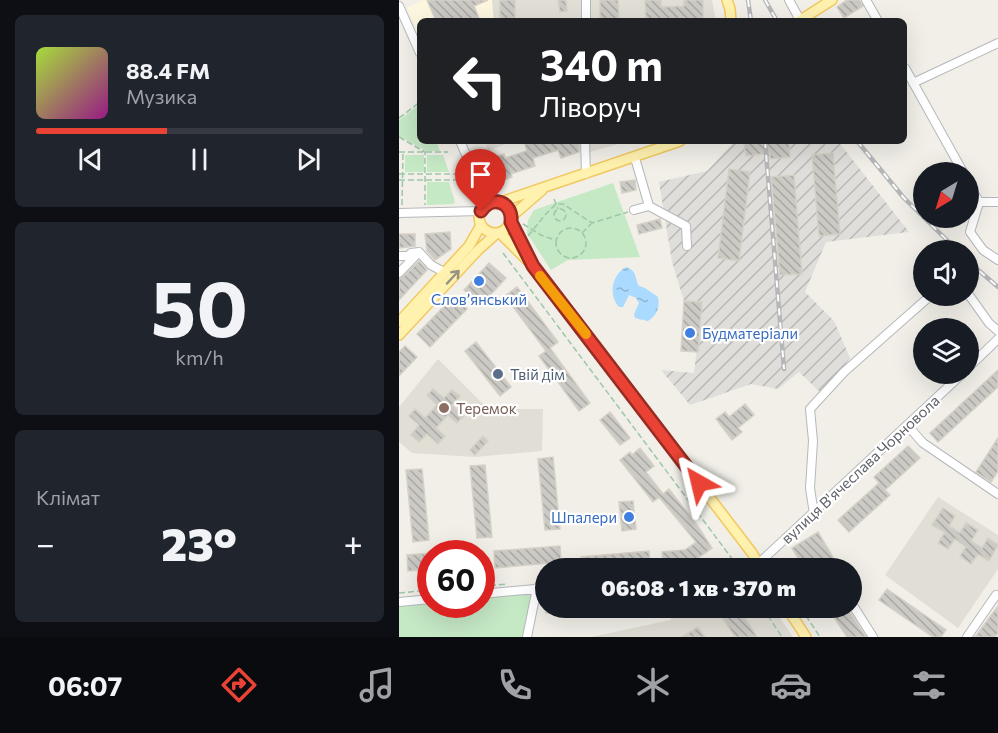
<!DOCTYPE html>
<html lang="uk">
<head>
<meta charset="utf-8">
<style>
  :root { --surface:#171b24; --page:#20242c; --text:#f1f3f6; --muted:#9ea1a6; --line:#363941; --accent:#ea4335 }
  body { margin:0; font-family:Commissioner,sans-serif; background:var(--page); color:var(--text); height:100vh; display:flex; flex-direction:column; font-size:22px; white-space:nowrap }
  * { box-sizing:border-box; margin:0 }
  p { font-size:20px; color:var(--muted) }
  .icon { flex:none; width:33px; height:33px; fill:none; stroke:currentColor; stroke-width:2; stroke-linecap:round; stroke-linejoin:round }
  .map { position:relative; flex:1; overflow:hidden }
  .side { display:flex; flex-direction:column; gap:15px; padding:15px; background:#0d0f14; width:399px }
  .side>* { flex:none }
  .guide { position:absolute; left:18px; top:18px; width:490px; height:126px; border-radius:9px; box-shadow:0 6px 24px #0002; background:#202124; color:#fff; overflow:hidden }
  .needle { width:39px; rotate:218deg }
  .buttons { position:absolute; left:514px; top:162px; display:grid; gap:12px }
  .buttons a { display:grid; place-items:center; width:66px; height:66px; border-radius:50%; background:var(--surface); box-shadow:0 6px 24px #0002; font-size:30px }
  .speed { position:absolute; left:18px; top:540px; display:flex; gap:12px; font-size:30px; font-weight:700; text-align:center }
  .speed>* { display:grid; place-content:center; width:78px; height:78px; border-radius:50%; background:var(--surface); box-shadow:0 6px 24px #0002; line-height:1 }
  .speed .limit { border:9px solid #d22; background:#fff; color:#111 }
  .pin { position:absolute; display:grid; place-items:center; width:51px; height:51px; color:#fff; margin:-62px -26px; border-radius:50% 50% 50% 0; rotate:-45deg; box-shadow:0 0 6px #0007 }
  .pin .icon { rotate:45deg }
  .me { position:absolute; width:66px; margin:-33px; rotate:323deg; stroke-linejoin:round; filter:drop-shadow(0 0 4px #0008) }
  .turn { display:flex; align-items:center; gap:21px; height:126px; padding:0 24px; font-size:27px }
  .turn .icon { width:78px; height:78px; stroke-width:2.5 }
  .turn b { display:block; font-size:42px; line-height:51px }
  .big { font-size:45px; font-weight:800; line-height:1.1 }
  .side .card { flex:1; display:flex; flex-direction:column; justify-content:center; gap:9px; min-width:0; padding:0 21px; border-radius:9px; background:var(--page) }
  .side .dial { align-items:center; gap:0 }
  .dial b { font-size:78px; line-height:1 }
  .song { display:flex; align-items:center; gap:18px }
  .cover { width:72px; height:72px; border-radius:9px; background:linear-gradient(135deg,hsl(80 70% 55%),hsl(310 70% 35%)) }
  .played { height:6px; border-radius:3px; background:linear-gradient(90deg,var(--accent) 40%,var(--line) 40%) }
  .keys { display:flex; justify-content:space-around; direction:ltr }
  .heat { display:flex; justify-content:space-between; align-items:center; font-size:33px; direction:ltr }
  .trip { position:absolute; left:136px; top:558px; width:327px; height:60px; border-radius:30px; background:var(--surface); box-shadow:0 6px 24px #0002; font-weight:800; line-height:60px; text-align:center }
  .dock { display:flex; height:96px; justify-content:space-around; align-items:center; background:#090b0e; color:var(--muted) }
  .dock .icon { width:42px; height:42px }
  .dock .selected { color:var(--accent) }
  .dock b { font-size:27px; color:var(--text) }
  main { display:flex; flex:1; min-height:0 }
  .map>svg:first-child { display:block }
  .commercial { fill:#fef7e0 }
  .industrial { fill:url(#industrial-furrows) }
  .education { fill:#e1ded6 }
  .green { fill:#c5e8c5 }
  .water { fill:url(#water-ripples) }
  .building { fill:url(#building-back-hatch); stroke:#d6d1c6; stroke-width:1.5 }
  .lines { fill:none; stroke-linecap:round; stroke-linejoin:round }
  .minor-casing { stroke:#b5b8bc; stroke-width:10 }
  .major-casing { stroke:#f2c960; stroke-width:12 }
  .path { stroke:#9cc7a9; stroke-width:1.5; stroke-dasharray:6 3; stroke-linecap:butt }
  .minor { stroke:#fff; stroke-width:8 }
  .major { stroke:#fff2af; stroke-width:9 }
  .rail-casing { stroke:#b6b7b8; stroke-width:4.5 }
  .rail { stroke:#fff; stroke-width:2; stroke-dasharray:7; stroke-linecap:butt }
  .oneway { stroke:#979581 }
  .route-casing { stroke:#982c22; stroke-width:15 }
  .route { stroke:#ea4335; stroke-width:10 }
  .slow { stroke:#f59e0b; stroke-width:10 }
  .shop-dot { fill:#3f7fe0; stroke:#fff; stroke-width:2 }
  .service-dot { fill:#5c6f8a; stroke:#fff; stroke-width:2 }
  .education-dot { fill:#8d6e63; stroke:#fff; stroke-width:2 }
  .labels { text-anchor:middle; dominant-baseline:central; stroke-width:4.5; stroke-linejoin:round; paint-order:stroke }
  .shop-label { font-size:15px; fill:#366cbe; stroke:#fff }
  .service-label { font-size:15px; fill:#4e5e75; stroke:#fff; text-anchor:start }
  .education-label { font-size:15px; fill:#785e54; stroke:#fff; text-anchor:start }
  .street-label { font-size:15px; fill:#5f6368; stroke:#fff }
</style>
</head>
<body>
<main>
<section class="side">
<div class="card">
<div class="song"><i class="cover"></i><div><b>88.4 FM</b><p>Музика</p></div></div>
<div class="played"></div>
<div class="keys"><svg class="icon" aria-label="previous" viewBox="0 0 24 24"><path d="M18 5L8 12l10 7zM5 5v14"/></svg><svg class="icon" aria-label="pause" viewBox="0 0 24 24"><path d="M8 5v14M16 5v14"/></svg><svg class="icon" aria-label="next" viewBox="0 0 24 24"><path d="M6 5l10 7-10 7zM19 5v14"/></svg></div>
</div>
<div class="card dial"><b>50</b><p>km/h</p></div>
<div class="card"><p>Клімат</p>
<div class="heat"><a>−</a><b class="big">23°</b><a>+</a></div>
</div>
</section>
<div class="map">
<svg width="599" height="637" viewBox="0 0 599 637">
  <defs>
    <pattern id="industrial-furrows" width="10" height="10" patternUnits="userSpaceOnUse" patternTransform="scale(1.5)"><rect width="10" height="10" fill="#e0deda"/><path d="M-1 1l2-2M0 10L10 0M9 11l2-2" fill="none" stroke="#b9b8b5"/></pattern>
    <pattern id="water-ripples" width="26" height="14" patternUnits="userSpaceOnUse" patternTransform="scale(1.5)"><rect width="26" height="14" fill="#aadaff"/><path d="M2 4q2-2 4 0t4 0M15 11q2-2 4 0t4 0" fill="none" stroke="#8eb4d2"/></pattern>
    <pattern id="building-back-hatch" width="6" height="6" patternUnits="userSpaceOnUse" patternTransform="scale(1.5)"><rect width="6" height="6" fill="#cccac5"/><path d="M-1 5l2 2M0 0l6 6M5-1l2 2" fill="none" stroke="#a9a8a4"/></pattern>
  </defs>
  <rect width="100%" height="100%" fill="#f1efe8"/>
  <path class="commercial" d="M24 0H93L95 21H21V38L8 8Z"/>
  <path class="industrial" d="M336 141H439L510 232 427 242 406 292 435 321 451 358 423 394 400 372 379 389 352 384 291 405 262 370 295 373 303 303 285 301 273 262 260 182 308 171Z"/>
  <path class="education" d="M93 0H184L183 21H95Z
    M191 0H313L317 21H191Z
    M86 141H114L89 151Z
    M191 141H230L191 152Z
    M39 359 86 406 93 409H144L143 451 76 457 13 453 0 442V407Z
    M539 497 599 535V569L559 628 486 575Z
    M274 608H374L394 637H192L272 620Z"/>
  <path class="green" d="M21 104V141H37L41 151H27L0 136V120Z
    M6 155H25V172H6Z
    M28 155H44L50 172H28Z
    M28 182H50L56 202 54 204 28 205Z
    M214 183 241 257 169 260 152 270 128 233 129 220 135 210Z
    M138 588 128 637H0V602L31 599 32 604H82L83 594Z"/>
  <path class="water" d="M227 267C239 271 235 278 240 286L246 288 259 297C261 308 258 315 249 321L236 318 235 314 240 303 237 298 230 295 224 307H220C209 294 213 275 227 267Z"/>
  <path class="building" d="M28 0H89L75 6 81 21H37Z
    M101 0H116V21H101Z
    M159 0H167L168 11 161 12Z
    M201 0H219L220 19 201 20Z
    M246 0H262V7L285 6V0H304V21H286V18L247 21Z
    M448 0H460L464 6 445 18 438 7Z
    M135 141H180V152L162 158 159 150 134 158 136 166 112 174 113 177 98 182 94 179 87 160 105 154 106 158 128 151 126 144Z
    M345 141H390L391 157 371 159V153L347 156Z
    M434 153 441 234 420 236 413 155Z
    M330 169 351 172 340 261 319 258Z
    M395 175 403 274 381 275 372 177Z
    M236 180 237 190 223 193 221 182Z
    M261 219 263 228 240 234 238 225Z
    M51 232 52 249 36 260 28 251 26 234Z
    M0 234H16V246L0 248Z
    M20 261 28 270 0 300V279L4 277Z
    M90 263 107 278 82 305 65 290Z
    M118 287 159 342 151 348 191 403 180 411 140 356 147 351 106 296Z
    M55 296 68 309 31 347 18 334Z
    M285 301 303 302 299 352 282 351Z
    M77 342 112 387 101 396 66 351Z
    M6 346 18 357 0 376V352Z
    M599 370V387L539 442 531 433Z
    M34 389 45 398 53 390 61 396 53 405 65 416 58 423 49 415 37 428 46 436 39 444 28 434 20 442 12 435 20 425 10 416 16 409 26 418 38 405 28 395Z
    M346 404 355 415 339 428 343 432 333 440 317 419 326 412 330 417Z
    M211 412 231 438 221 445 201 420Z
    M84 436 89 441 76 455 71 450Z
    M599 438V471L592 482 577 472Z
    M509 446 521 458 486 490 491 495 450 532 439 520 480 483 475 477Z
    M241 448 255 466 247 472 264 494 270 489 298 525 313 548 296 560 264 564 263 552 286 550 297 542 260 497 254 502 221 460 231 452 233 455Z
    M154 457 161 529 146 530 139 459Z
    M86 465 93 537 78 538 71 466Z
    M23 469 30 540 14 542 7 470Z
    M234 501 237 529 223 531 220 502Z
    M544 508 556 516 550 526 561 533 567 523 579 530 572 541 583 548 589 538 599 545 590 561 579 554 572 564 561 556 567 547 556 539 549 549 539 543 546 532 533 525Z
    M419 532 435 559 427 564 430 568H405L393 548Z
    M161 546 162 562 96 568 95 551Z
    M250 551 251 565 183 568 182 557Z
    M32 553V569L9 571 8 555Z
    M488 589 547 630 542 637H534L480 600Z
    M599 606V633L596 637H576Z
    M146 608H162L163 612 147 613Z
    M332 608H340L358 637H336L321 614Z
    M429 608H448L467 637H448Z
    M299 627 306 637H283Z"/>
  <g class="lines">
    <defs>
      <path id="minor" d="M390 0 401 20
        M467 0 479 21
        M0 6 21 53
        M187 21V0
        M506 68 564 172
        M514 83 599 43
        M61 141 68 157 83 208
        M186 141 187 174
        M72 163 98 201
        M570 184 580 202H599
        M580 202 571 232 584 250 599 260
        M250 206 287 226 288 246
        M235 210 250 206 236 158
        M0 213 82 211
        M0 256H9L12 253 20 252 32 265 45 272
        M0 273 20 252
        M570 295 590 323 599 331
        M570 367 599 339
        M508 425 524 443 599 494
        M415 514 411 488 414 441 411 409 445 372 531 296
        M359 564 563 374
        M82 594 147 588
        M0 602 32 599
        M453 604 474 637
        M128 637 138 588
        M568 637 597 595"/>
      <path id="major" d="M328 0 331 9 332 21
        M400 21 433 0
        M80 217a16 16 0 1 1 32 0a16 16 0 1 1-32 0Z
        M102 202 281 141
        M113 216 143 190
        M112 222 128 256
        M101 233 134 266 353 553 362 568
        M0 322 70 246 82 225
        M0 335 79 250 98 233
        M388 608 407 637"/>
    </defs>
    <use href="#minor" class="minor-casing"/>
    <use href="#major" class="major-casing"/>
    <path class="path" d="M0 118 21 102
      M0 137 26 152V205
      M0 152H49
      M0 174H58
      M0 180H61
      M155 199 159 209
      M3 205 4 152
      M155 215a6 6 0 1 1 12 0a6 6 0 1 1-12 0Z
      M124 224 142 235 156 240
      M157 243a15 15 0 1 1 30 0a15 15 0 1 1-30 0Z
      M183 233 192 224
      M129 236 146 215 157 204H164L193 223 229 212
      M104 253 337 564
      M373 561 377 568
      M289 568 336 565
      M82 586 109 584
      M0 593 32 590
      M364 608 383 637
      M402 608 421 637"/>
    <use href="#minor" class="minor"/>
    <use href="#major" class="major"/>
    <defs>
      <path id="rail" d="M349 0 352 21
        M366 0 378 21
        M366 141 385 369
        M458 141 505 198 558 250
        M570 262 599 287"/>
    </defs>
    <use href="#rail" class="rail-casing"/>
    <use href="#rail" class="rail"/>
  </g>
  <defs><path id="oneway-shaft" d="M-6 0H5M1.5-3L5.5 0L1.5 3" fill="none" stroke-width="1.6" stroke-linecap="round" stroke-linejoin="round" transform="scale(1.5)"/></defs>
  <use class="oneway" href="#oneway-shaft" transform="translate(54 277) rotate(-47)"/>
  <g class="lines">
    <defs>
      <path id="route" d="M82 211C93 194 114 202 112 222L134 266 300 483"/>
    </defs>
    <use href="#route" class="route-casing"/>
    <use href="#route" class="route"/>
    <path class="slow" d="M141 276 187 334"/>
  </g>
  <g class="shop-dot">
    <circle cx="80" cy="281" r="6"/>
    <circle cx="291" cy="333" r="6"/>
    <circle cx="230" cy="517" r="6"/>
  </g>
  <circle class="service-dot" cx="99" cy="374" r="6"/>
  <circle class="education-dot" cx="45" cy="408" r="6"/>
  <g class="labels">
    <g class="shop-label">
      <text x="80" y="299">Слов’янський</text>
      <text x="303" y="333" text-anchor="start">Будматеріали</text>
      <text x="218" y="517" text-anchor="end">Шпалери</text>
    </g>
    <g class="service-label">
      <text x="111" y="374">Твій дім</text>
    </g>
    <g class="education-label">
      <text x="57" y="408">Теремок</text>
    </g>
    <g class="street-label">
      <text transform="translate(461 469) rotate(-43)">вулиця В'ячеслава Чорновола</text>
    </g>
  </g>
</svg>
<div class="buttons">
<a><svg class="needle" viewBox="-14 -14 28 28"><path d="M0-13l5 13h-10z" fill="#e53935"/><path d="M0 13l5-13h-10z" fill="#9ea1a6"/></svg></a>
<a><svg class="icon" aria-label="sound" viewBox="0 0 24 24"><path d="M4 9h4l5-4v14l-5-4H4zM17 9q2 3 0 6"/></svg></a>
<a><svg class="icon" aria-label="layers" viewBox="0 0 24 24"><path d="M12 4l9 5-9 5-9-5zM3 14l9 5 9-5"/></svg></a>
</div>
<div class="speed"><div class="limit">60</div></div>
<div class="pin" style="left:82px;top:211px;background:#d93025"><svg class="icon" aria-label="arrive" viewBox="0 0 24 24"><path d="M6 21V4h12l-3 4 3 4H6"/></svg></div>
<svg class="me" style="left:300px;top:483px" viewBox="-20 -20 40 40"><path d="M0-17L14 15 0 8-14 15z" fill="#ea4335" stroke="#fff" stroke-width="4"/></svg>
<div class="trip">06:08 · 1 хв · 370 m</div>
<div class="guide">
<div class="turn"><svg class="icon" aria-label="left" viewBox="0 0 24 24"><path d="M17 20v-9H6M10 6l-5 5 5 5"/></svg><div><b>340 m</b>Ліворуч</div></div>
</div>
</div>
</main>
<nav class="dock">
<b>06:07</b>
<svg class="icon selected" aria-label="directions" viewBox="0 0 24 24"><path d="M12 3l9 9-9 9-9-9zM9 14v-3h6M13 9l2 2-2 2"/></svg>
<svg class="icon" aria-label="music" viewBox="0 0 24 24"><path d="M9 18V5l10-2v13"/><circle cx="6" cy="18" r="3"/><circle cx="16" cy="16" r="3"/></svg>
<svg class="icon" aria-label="phone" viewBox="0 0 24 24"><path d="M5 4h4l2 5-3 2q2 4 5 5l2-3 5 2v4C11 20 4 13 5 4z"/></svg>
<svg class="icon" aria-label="climate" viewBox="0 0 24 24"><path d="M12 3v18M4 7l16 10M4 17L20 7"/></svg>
<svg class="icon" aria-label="car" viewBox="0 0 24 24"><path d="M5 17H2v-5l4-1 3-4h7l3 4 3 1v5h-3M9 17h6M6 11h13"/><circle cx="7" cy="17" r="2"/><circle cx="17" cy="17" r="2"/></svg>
<svg class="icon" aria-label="filters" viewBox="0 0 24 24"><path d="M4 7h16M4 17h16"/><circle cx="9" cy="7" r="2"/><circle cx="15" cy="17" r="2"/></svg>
</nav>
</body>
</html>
